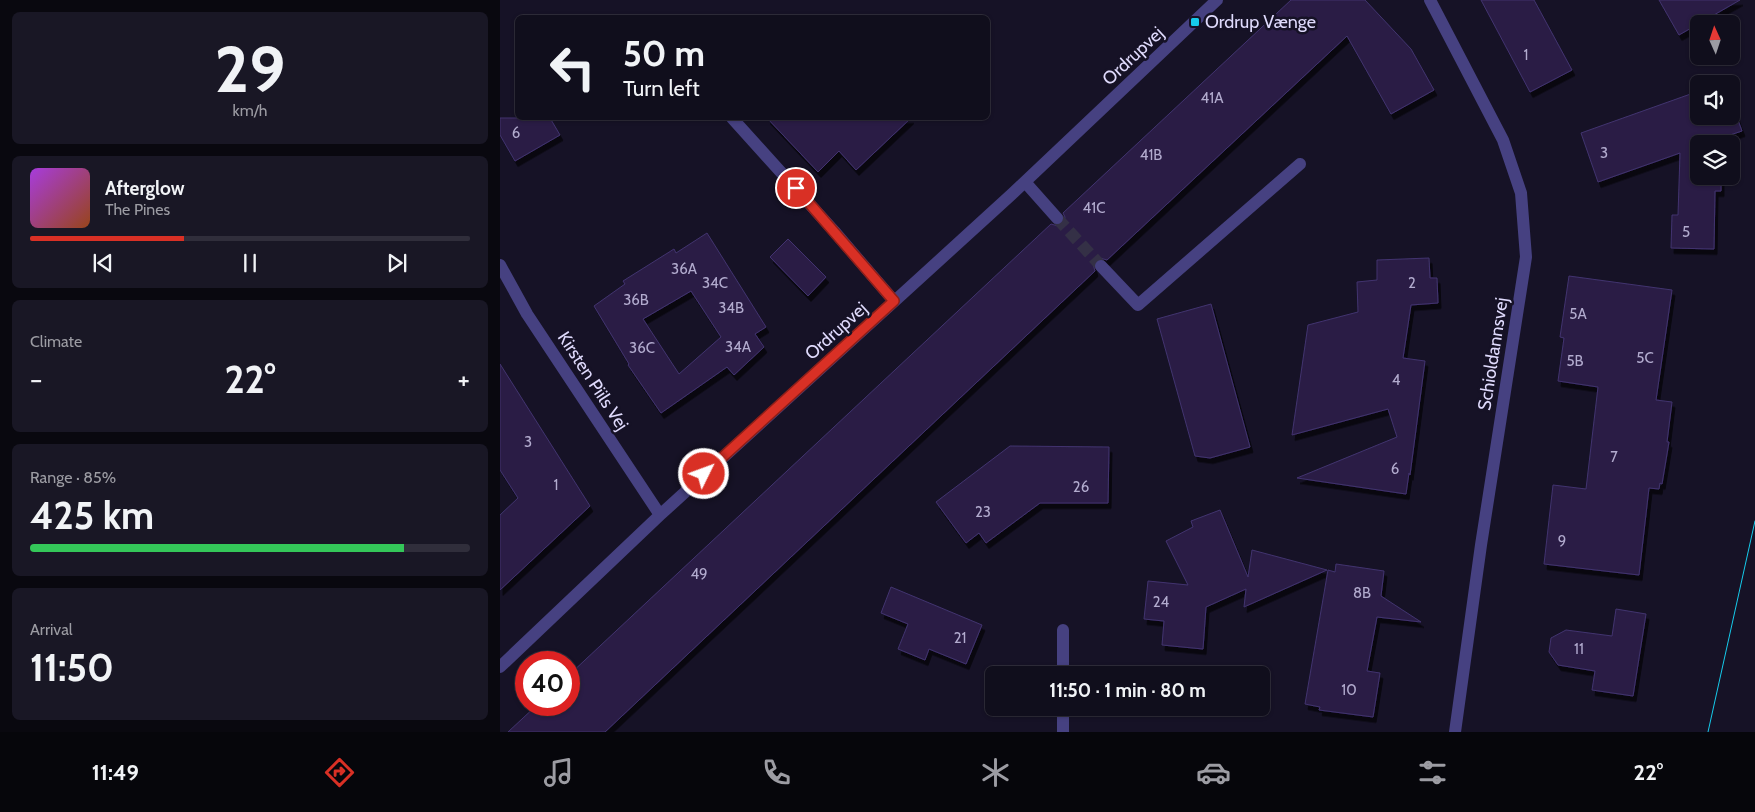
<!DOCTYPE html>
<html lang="en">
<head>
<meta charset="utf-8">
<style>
  :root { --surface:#100e1c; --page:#191725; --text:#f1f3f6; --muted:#9c9ca3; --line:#302e3b; --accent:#d93025 }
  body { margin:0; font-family:Cabin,sans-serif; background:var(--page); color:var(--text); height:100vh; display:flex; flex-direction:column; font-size:19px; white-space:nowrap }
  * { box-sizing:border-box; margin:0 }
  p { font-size:16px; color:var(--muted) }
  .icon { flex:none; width:28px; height:28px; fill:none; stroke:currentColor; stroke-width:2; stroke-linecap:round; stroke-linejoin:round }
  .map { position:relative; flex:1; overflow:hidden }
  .panel { display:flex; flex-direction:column; gap:12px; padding:12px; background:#09080f; width:500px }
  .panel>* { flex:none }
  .banner { position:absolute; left:15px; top:15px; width:475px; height:105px; border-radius:8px; box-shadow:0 1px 4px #0004,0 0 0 1px var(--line); background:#100e1c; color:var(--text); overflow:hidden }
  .needle { width:32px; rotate:357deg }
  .fabs { position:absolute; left:1190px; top:15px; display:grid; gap:10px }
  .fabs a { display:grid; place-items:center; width:50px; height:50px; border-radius:8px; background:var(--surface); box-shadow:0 1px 4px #0004,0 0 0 1px var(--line); font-size:25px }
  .speed { position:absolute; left:15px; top:651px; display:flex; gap:10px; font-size:25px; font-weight:700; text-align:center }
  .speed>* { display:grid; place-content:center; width:65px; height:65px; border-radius:50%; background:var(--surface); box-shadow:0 1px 4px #0004,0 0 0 1px var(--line); line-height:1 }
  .speed .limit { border:8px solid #d22; background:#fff; color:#111 }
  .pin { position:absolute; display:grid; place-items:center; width:42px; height:42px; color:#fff; margin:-21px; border:2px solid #fff; border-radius:50%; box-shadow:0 1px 5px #0007 }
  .me { position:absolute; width:55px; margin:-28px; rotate:48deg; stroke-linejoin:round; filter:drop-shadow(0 0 4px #0008) }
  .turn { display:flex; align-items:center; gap:18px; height:105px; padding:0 25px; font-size:22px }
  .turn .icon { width:65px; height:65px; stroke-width:2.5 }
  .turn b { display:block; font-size:35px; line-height:42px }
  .big { font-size:38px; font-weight:700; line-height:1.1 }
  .panel .card { flex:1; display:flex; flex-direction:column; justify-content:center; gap:8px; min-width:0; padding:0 18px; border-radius:8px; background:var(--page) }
  .panel .dial { align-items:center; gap:0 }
  .dial b { font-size:65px; line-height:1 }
  .song { display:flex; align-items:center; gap:15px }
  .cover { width:60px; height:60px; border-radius:8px; background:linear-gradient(135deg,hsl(280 70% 55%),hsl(20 70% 35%)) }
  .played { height:5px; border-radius:2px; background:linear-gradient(90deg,var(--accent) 35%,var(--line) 35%) }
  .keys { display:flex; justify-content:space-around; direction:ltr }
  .heat { display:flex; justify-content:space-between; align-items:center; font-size:28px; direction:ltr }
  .charge { height:8px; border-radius:4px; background:linear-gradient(90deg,#34c759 85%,var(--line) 0) }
  .trip { position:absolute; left:485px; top:666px; width:285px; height:50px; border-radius:8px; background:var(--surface); box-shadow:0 1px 4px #0004,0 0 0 1px var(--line); font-weight:700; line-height:50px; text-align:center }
  .menu { display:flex; height:80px; justify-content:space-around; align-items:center; background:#06060b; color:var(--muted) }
  .menu .icon { width:35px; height:35px }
  .menu .active { color:var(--accent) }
  .menu b { font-size:22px; color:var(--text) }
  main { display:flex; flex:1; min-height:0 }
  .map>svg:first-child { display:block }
  .building { fill:#291f45; stroke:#42336f; fill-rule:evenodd; filter:url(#shadow) }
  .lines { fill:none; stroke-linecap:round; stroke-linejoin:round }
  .minor-tunnel { stroke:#343046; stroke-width:12; stroke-dasharray:12 6; stroke-linecap:butt }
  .minor { stroke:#464181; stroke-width:12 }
  .tram { stroke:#16cbeb; stroke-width:1 }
  .route-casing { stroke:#8d1f18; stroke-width:12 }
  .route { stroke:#d93025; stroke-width:9 }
  .poi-dot { fill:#16cbeb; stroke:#161226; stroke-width:2 }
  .labels { text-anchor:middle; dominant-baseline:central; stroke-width:5; stroke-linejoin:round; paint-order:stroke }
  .number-label { font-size:15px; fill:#b2abce }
  .poi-label { font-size:18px; fill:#dfdafc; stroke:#161226; text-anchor:start }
  .street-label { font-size:18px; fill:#dfdafc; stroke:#161226 }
</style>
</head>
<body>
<main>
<section class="panel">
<div class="card dial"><b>29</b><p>km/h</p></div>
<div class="card">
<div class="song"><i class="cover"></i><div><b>Afterglow</b><p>The Pines</p></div></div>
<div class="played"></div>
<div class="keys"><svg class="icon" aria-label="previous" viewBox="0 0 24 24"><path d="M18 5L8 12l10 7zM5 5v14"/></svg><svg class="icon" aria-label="pause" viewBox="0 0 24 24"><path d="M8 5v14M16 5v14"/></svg><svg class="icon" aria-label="next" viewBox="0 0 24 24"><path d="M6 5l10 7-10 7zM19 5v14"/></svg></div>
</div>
<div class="card"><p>Climate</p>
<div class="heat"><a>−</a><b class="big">22°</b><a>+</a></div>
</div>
<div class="card"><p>Range · 85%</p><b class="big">425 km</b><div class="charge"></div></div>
<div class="card"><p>Arrival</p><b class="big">11:50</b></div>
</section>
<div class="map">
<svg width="1255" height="732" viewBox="0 0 1255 732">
  <defs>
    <filter id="shadow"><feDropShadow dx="3" dy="5.5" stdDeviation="0" flood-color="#0009"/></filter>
  </defs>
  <rect width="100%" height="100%" fill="#161226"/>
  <path class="building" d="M791 0H865L911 49 934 90 891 114 847 36 607 260 600 258 596 260 593 264 595 271 105 732H8L37 705H69V675L551 224 558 226 563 224 565 217 563 213Z
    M981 0H1034L1072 70 1030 92Z
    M1159 0H1240L1179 35Z
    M1199 91V116H1231V101L1242 131 1221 138V144H1199V176H1221V191H1215L1214 249 1171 248 1172 215H1178L1180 153 1098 182 1081 133Z
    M0 118H50L60 135 15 161 0 135Z
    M267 118H411L356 170 339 151 318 172Z
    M207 233 266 327 255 334 264 347 234 375 227 367 161 413 128 365 129 364 94 306 125 284 123 281 174 249 176 253ZM191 291 221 337 179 374 143 319Z
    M288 239 326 277 308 296 270 257Z
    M929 258 930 278H937L938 303 911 305 903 358 925 361 910 475 909 473 906 494 797 478 897 437 888 409 792 435 808 325 858 312 857 282 877 280V260Z
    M1069 276 1172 290 1156 400 1172 402 1167 442H1169L1162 484 1160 483 1159 489 1149 488 1139 575 1044 564 1053 485 1086 489 1098 387 1058 381 1064 338 1060 337Z
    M711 304 750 447 710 458 695 456 657 319Z
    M0 364 90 506 0 590V515L18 498 0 470Z
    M510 446 609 447 608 503H540L486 543 479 533 466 543 436 502Z
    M720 510 748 577 752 550 827 570 744 607 746 589 706 607 703 649 662 645 664 621 644 619 648 581 688 585 666 541 693 527 691 521Z
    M836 564 884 571 881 596 921 622 877 617 867 671 880 673 873 717 819 710 820 707 805 704 828 570 835 572Z
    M391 587 482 625 466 664 429 649 425 660 398 649 408 624 381 613Z
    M1116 609 1146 614 1133 696 1092 690 1095 671 1058 665 1049 652 1051 638 1066 630 1112 636Z"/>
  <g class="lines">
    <path class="minor-tunnel" d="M557 218 601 266"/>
    <path class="minor" d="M930 0 1003 140 1021 193 1026 257 981 545 955 732
      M232 118 334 231 394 301
      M525 182 557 218
      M0 265 27 314 160 515
      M601 266 638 305 800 164
      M563 630V675
      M0 667 160 515 512 194 717 0
      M563 708V732"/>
    <path class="tram" d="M1208 732 1255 521"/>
  </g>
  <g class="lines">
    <defs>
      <path id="route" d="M204 474 394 301 296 188"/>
    </defs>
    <use href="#route" class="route-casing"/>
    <use href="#route" class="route"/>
  </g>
  <rect class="poi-dot" x="690" y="17" width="10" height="10" rx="2.5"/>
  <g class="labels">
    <g class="number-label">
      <text x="1026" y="55">1</text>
      <text x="712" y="98">41A</text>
      <text x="16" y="133">6</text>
      <text x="1104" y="153">3</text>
      <text x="651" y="155">41B</text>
      <text x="594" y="208">41C</text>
      <text x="1186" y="232">5</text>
      <text x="184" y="269">36A</text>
      <text x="215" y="283">34C</text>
      <text x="912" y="283">2</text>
      <text x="136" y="300">36B</text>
      <text x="231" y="308">34B</text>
      <text x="1078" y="314">5A</text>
      <text x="238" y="347">34A</text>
      <text x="142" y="348">36C</text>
      <text x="1145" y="358">5C</text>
      <text x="1075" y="361">5B</text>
      <text x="896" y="380">4</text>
      <text x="28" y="442">3</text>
      <text x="1114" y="457">7</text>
      <text x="895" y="469">6</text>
      <text x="56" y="485">1</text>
      <text x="581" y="487">26</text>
      <text x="483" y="512">23</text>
      <text x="1062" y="541">9</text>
      <text x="199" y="574">49</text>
      <text x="862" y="593">8B</text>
      <text x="661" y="602">24</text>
      <text x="460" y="638">21</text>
      <text x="1079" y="649">11</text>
      <text x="849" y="690">10</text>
    </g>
    <g class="poi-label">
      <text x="705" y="22">Ordrup Vænge</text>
    </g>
    <g class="street-label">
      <text transform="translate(633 56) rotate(-43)">Ordrupvej</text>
      <text transform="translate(336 331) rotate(-42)">Ordrupvej</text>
      <text transform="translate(993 354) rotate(-81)">Schioldannsvej</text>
      <text transform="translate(93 381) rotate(57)">Kirsten Piils Vej</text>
    </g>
  </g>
</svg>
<div class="fabs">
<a><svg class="needle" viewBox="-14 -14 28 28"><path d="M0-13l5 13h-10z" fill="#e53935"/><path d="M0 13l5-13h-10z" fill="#9c9ca3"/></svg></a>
<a><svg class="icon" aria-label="sound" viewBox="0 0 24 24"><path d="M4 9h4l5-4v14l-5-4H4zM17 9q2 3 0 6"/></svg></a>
<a><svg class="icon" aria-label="layers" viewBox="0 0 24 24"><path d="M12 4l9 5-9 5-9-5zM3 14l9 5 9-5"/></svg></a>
</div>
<div class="speed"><div class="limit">40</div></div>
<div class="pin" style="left:296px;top:188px;background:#d93025"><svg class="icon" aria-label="arrive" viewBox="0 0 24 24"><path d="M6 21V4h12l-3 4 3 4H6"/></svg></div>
<svg class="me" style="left:204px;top:474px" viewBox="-20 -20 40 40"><circle r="17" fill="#d93025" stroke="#fff" stroke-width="3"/><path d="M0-11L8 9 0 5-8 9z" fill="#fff"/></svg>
<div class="trip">11:50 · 1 min · 80 m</div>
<div class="banner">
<div class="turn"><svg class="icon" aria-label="left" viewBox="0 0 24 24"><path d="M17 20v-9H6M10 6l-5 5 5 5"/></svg><div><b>50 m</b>Turn left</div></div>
</div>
</div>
</main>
<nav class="menu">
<b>11:49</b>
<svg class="icon active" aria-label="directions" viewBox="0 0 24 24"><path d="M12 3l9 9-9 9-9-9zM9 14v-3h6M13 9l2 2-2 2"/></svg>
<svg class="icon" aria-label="music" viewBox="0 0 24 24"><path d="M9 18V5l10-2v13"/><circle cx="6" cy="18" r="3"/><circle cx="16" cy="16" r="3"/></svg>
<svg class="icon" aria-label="phone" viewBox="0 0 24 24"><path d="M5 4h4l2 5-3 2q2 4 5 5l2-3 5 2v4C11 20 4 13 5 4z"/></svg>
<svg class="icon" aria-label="climate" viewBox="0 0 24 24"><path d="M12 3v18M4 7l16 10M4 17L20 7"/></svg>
<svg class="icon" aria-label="car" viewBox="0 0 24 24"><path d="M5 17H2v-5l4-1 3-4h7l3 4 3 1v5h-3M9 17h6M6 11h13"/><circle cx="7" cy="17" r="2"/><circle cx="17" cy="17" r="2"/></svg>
<svg class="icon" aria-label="filters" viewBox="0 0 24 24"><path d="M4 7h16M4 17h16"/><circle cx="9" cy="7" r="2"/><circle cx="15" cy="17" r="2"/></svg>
<b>22°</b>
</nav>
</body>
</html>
